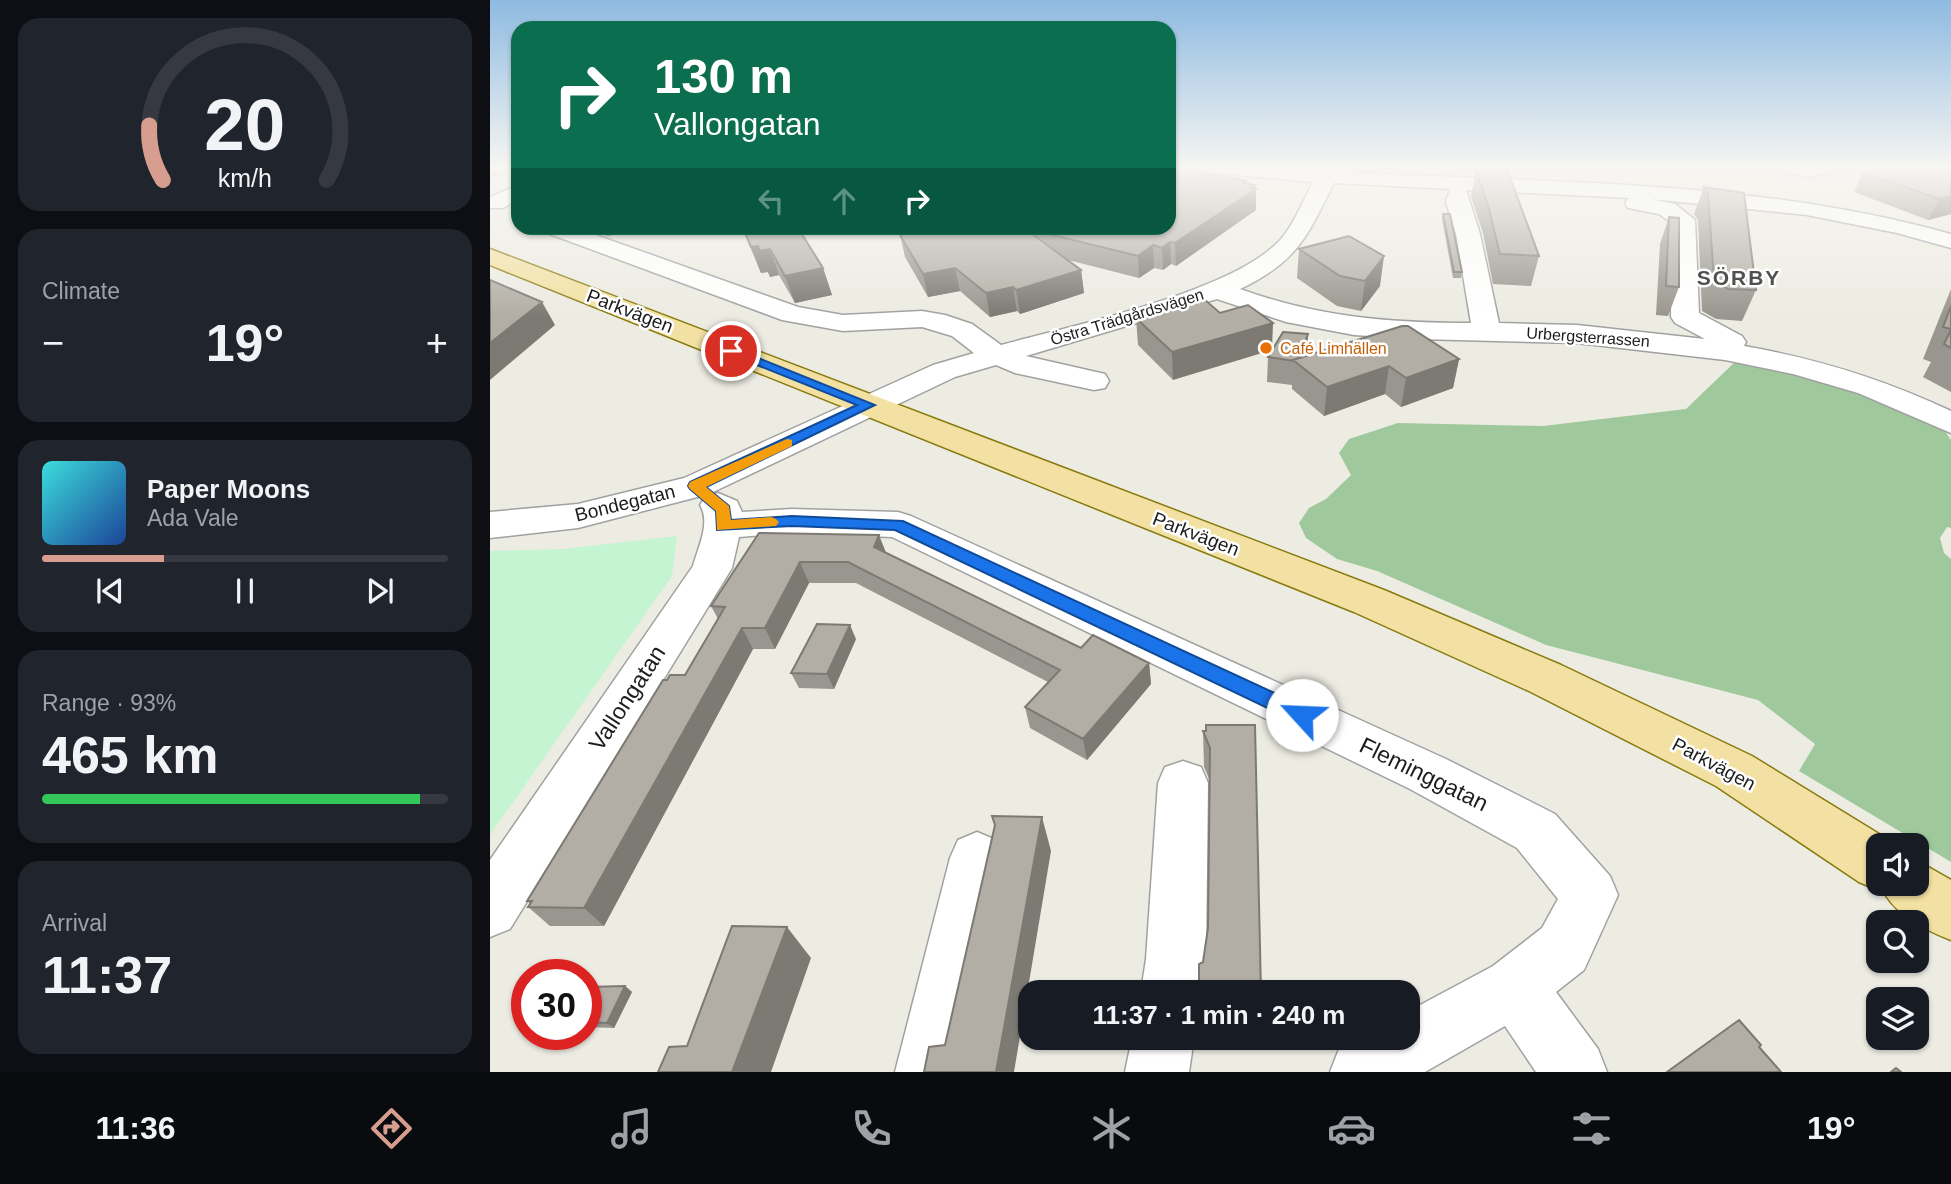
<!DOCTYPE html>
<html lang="en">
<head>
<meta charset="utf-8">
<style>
  :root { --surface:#171b24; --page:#20242c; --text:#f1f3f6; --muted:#9ea1a6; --line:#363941; --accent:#d79e8f }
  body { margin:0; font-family:Helvetica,sans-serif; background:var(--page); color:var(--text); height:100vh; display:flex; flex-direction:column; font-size:26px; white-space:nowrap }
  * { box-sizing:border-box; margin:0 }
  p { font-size:23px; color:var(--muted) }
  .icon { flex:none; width:38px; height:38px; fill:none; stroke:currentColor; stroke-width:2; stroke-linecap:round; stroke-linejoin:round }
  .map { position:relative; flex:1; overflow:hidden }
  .details { display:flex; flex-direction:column; gap:18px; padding:18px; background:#0d0f14; width:490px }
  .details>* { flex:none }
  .guide { position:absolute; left:21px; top:21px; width:665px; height:214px; border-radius:21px; box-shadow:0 2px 5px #0004; background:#0b6e4f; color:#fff; overflow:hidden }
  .tools { position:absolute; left:1376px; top:833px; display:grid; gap:14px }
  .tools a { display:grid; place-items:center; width:63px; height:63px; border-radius:14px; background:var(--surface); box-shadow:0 2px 5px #0004; font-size:35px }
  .speed { position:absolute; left:21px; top:959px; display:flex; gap:14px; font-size:35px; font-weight:700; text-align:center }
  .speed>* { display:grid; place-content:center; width:91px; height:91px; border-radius:50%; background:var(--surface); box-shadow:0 2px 5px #0004; line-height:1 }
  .speed .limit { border:10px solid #d22; background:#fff; color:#111 }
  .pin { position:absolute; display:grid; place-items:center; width:60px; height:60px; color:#fff; margin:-30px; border:4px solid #fff; border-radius:50%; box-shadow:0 2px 7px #0007 }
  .me { position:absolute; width:77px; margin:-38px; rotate:295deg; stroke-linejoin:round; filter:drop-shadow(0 0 5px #0008) }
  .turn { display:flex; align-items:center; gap:24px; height:147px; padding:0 28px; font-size:32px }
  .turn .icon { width:91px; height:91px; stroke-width:2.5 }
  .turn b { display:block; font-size:49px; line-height:60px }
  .lanes { display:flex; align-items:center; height:66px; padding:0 28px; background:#0003; justify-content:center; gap:35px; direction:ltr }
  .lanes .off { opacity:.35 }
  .big { font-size:52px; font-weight:600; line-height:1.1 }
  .details .tile { flex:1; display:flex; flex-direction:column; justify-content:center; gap:10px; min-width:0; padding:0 24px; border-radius:21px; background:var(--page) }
  .details .dial { align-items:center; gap:0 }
  .dial svg { height:182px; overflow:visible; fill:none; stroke:var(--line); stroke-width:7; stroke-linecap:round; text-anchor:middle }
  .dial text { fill:var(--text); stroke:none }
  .song { display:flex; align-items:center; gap:21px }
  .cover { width:84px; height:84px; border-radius:10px; background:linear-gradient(135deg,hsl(180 70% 55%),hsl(220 70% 35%)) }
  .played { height:7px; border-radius:4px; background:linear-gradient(90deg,var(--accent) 30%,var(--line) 30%) }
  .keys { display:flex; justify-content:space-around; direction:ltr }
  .heat { display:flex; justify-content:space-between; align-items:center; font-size:38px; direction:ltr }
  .charge { height:10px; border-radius:5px; background:linear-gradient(90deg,#34c759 93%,var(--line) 0) }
  .trip { position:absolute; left:528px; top:980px; width:402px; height:70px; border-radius:21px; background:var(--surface); box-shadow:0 2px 5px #0004; font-weight:600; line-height:70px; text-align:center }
  .menu { display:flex; height:112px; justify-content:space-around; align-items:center; background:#090b0e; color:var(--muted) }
  .menu .icon { width:49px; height:49px }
  .menu .selected { color:var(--accent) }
  .menu b { font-size:32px; color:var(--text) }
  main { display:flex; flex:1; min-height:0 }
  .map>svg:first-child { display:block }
  .forest { fill:#9fc99c }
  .park { fill:#c4f4d2 }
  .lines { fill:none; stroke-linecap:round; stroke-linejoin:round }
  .minor-casing { stroke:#a1a1a1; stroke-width:3 }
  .major-casing { stroke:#887a0d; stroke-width:3 }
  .minor { fill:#fff; fill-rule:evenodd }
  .major { fill:#f3e1a3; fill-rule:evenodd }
  .wall { fill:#99968f }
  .shaded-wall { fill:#7d7a74 }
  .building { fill:#b2aea6; stroke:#7d7a74; stroke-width:2 }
  .route { fill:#1a73e8; stroke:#114b97; stroke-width:2 }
  .slow { fill:#f59e0b }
  .food-dot { fill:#e8710a; stroke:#fff; stroke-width:2.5 }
  .labels { text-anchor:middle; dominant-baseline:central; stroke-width:5; stroke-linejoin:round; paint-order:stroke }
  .far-street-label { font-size:16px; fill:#1d1d1d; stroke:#fff }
  .far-food-label { font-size:16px; fill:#c56008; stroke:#fff; text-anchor:start }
  .street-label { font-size:19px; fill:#1d1d1d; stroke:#fff }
  .far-district-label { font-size:21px; font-weight:bold; letter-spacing:2px; fill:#505050; stroke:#fff }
  .near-street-label { font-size:23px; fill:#1d1d1d; stroke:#fff }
</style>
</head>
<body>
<main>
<section class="details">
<div class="tile dial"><svg viewBox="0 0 100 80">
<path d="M14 69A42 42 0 1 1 86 69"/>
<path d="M14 69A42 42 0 0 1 8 45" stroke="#d79e8f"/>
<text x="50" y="56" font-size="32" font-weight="700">20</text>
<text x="50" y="72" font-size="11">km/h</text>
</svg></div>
<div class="tile"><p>Climate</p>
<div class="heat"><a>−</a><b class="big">19°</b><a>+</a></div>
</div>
<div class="tile">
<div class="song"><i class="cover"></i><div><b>Paper Moons</b><p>Ada Vale</p></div></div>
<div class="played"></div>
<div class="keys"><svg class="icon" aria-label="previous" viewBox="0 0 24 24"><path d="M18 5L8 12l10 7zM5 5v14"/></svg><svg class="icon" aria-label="pause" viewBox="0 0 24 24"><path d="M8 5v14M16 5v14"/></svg><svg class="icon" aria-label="next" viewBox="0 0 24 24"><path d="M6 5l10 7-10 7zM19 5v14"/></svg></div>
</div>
<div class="tile"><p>Range · 93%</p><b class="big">465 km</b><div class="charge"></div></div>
<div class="tile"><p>Arrival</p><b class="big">11:37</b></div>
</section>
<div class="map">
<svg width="1461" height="1072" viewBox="0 0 1461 1072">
  <rect width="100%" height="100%" fill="#edece3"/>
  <path class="forest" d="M1248 359 1318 374 1450 424 1461 440V528L1457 527 1450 538 1454 553 1461 559V862L1309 771 1325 744 1268 700 1056 645 887 571 847 559 816 538 809 523 819 508 836 499 861 475 849 453 859 439 908 423 1053 426 1196 409Z"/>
  <path class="park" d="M187 536 182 576 0 835V551L73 549Z"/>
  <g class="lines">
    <defs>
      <path id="minor" d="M704 166H778L833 170 837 166H860L856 172C1059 183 1264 179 1461 234V248L1407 233 1317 215 1161 199 1185 204 1205 220 1209 313 1252 336 1256 342 1254 346C1328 359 1393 379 1461 411V433L1368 393 1303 374 1235 360 1087 343 928 339 864 335 796 322 727 299 536 356 615 374 619 381 615 388 604 390 525 373 506 365 465 377 219 494 88 528 0 538V512L88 504 194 478 443 365 484 353 462 336 432 327 353 331 292 320 57 233 54 228H86L308 307 353 315 432 311 455 315 482 324 511 345C580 326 755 290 795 234 806 219 814 199 823 182L714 172 707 170ZM844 183 960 189 956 202 966 234 981 323C899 323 828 317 750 289 807 262 817 237 844 183ZM976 190 1139 198 1135 203 1138 208 1169 214 1182 223 1181 317 1185 323 1215 339 1087 325 1009 323 990 234Z
        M1286 166H1358L1355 170 1318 177 1289 170Z
        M28 185V200L13 208H0V197Z
        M228 493 247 501 252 512 302 509 408 512 421 516 956 759 1065 814 1120 876 1128 895 1094 970 1066 992 1108 1049 1117 1072H1046L1015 1026 935 1072H840L849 1049 870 1038H919V1011L1003 966 1052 928 1068 899 1027 848 920 789 402 537 302 533 249 537 242 568 20 929 0 937V860L203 566C208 547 221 523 210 505L215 497Z
        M693 761 711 767 718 783 716 959 711 992H651L656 959 668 783 675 767Z
        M487 832 506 840 514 858 469 1072H405L460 858 468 840Z
        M642 1038H704L699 1072H635Z"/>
      <path id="major" d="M0 166H20L17 170 0 176Z
        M0 249 894 590 1071 665 1262 756 1407 845H1388V884H1426V860L1461 880V940C1435 930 1403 914 1392 888L1388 890 1369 882 1226 786 1039 691 864 612 0 265Z"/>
    </defs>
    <use href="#minor" class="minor-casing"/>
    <use href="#major" class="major-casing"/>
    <use href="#minor" class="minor"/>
    <use href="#major" class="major"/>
  </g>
  <path class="wall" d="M679 166H693L690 168 756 184 765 189 766 210 686 266 681 264 673 270 664 268 649 278 578 260 591 270 594 293 530 314 527 311 500 317 470 291 438 297 415 257 410 235 443 228H679Z
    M1461 167V214L1438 220 1364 192 1373 172Z
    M986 170 1049 256 1041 286 1003 284 993 233 981 197Z
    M1214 187 1254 193 1266 290 1252 321 1226 319 1212 311 1208 220 1204 214Z
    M953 214 972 272 971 278H963L952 219Z
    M1179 217 1189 287 1178 316 1166 315 1170 244Z
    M101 228H164L117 236 103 231Z
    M252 228 333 268 342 295 305 303 289 275 280 277 278 272 271 273Z
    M809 249 890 286 871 311 847 306 807 278Z
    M1461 289V392L1433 377 1441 362 1433 359Z
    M715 300 683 380 648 345 646 318Z
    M818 334 816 356 969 359 963 388 911 407 895 394 834 416 802 389V385L777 382 778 357Z
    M269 533 396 553 591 648 659 663 661 684 597 760 540 728 535 707 558 682 366 583H319L285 649H263L114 926H60L38 907 40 904 37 901 177 680 195 675 228 619 221 606Z
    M366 639 344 689 309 688 301 673Z
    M716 725 771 992 713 962 718 928 720 781 714 767 713 731H716Z
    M135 986 142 992 124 1028 96 1027V987Z"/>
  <path class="shaded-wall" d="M756 181V196L761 188 765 185V190L766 189V210L686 266 685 243Z
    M1461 196V214L1438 220 1449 199Z
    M113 228H164L117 236Z
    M680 242 681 264 673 270 672 248Z
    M663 245 664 268 649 278 648 256Z
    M268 246 278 272 271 273 261 247Z
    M280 249 289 275 280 277 270 251Z
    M894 256 890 286 871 311 875 281Z
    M333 268 342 295 305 303 295 276Z
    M465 268 470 291 438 297 433 274Z
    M591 270 594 293 530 314 526 290Z
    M523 287 527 311 500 317 496 293Z
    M52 302 65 325 0 380V343Z
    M783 323 782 350 683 380 682 352Z
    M818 334 816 358 808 363Z
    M969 359 963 388 911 407 916 378Z
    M899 366 895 394 834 416 837 387Z
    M389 535 397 555 384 547Z
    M310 562 319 583 285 649 275 628Z
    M360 625 366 639 344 689 337 674Z
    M252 628 263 649 114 926 94 908Z
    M659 663 661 684 597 760 593 739Z
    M552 817 561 851 524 1072H506Z
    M297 927 321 958 281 1072H242Z
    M135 986 142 992 124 1028 117 1023Z"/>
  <path class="building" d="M679 166 756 181 753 183 765 185 761 188 766 189 685 243 680 242 672 248 663 245 648 256 534 228 591 270 526 290 523 287 496 293 465 268 433 274 410 235 443 228H679Z
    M1400 166H1458L1461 167V196L1449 199 1373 172Z
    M986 170 1018 172 1049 256 1010 254 998 205Z
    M1214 187 1254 193 1266 290 1238 289 1224 281 1218 193Z
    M953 214H960L972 272H964Z
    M1179 217 1189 218V287L1176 286Z
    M253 228H308L333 268 295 276 280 249 270 251 268 246 261 247Z
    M859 236 894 256 875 281 850 276 809 249Z
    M0 280 52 302 0 343Z
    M715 300 730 313 758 305 783 323 682 352 646 318Z
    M1461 306V329L1453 327Z
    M912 326H918L969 359 916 378 899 366 837 387 803 360Z
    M1461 330V348L1454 344Z
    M793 332 818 334 809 358 803 360 804 361 778 357Z
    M269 533 389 535 384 547 591 648 603 635 659 663 593 739 535 707 570 670 358 562H310L275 628H252L94 908 38 907 42 901H37L173 680H177L180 675H195L235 607 221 606Z
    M327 624 360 625 337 674 301 673Z
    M716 725H765L771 992H709V964L713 962 718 928 720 748 713 731H716Z
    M502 816 552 817 506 1072H434L439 1047 455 1045 505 825Z
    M242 926 297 927 242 1072H168L179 1047 197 1046Z
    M135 986 117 1023 96 1022V987Z
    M1249 1020 1271 1045 1269 1047 1291 1072H1177Z
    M1406 1068 1411 1072H1401Z"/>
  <linearGradient id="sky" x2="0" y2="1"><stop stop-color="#8ebae1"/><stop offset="0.53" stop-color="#f7f6f2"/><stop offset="1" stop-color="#f7f6f2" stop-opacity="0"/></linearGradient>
  <rect width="1461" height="316" fill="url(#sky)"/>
  <path class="route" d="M241 347 385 405 216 487 239 506 241 520 302 516 413 521 819 709 821 715 819 721 812 723 805 721 405 530 302 526 227 530 226 511 200 489 198 486 200 482 367 405 237 353V348Z"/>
  <path class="slow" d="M297 439 302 440V446L216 487 239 506 241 520 281 517 286 519 289 522 286 526 227 530 226 511 200 489 198 486 200 482Z"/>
  <circle class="food-dot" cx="776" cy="348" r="7"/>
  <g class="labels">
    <g class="far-street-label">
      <text transform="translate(637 317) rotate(-17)">Östra Trädgårdsvägen</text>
      <text transform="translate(1098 337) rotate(4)">Urbergsterrassen</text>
    </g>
    <g class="far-food-label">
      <text x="790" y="348">Café Limhällen</text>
    </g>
    <g class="street-label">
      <text transform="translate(140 311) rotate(21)">Parkvägen</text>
      <text transform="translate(135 503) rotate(-14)">Bondegatan</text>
      <text transform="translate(706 534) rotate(21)">Parkvägen</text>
      <text transform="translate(1224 764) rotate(28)">Parkvägen</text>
    </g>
    <g class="far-district-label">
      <text x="1249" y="277">SÖRBY</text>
    </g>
    <g class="near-street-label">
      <text transform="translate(137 698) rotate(-57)">Vallongatan</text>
      <text transform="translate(934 774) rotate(26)">Fleminggatan</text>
    </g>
  </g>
</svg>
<div class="tools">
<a><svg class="icon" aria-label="sound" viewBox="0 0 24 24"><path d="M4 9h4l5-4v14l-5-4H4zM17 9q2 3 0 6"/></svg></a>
<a><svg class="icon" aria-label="search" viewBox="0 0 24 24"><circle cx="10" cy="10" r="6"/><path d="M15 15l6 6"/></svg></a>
<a><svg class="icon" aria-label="layers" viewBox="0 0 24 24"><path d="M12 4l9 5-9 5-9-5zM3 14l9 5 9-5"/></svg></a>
</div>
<div class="speed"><div class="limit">30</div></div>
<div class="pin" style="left:241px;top:351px;background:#d93025"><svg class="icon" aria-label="arrive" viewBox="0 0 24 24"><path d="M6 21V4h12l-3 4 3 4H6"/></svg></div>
<svg class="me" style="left:812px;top:715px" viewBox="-20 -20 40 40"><circle r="19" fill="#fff"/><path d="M0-13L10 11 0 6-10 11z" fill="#1a73e8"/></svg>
<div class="trip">11:37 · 1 min · 240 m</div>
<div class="guide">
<div class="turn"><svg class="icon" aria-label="right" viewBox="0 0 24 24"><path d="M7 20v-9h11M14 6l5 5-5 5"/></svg><div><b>130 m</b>Vallongatan</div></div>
<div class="lanes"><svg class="icon off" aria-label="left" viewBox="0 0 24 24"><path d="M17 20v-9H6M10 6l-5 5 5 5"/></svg><svg class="icon off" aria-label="ahead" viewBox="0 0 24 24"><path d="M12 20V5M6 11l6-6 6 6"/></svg><svg class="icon" aria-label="right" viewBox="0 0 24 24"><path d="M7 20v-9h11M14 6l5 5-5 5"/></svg></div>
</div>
</div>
</main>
<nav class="menu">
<b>11:36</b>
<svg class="icon selected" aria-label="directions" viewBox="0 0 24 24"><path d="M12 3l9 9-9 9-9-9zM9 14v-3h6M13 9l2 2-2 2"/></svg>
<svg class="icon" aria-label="music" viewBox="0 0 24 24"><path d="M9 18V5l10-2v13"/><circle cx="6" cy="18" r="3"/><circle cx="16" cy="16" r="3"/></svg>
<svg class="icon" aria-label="phone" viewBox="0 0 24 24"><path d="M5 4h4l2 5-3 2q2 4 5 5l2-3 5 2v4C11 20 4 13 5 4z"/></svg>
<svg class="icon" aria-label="climate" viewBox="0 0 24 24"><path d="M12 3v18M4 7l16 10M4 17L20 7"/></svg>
<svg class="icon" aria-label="car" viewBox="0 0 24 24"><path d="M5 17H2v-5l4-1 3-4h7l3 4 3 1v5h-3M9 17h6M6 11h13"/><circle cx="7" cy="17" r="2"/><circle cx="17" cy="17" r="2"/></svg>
<svg class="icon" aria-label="filters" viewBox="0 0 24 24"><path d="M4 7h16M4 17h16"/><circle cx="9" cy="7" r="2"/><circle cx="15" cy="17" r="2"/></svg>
<b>19°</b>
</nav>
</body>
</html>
